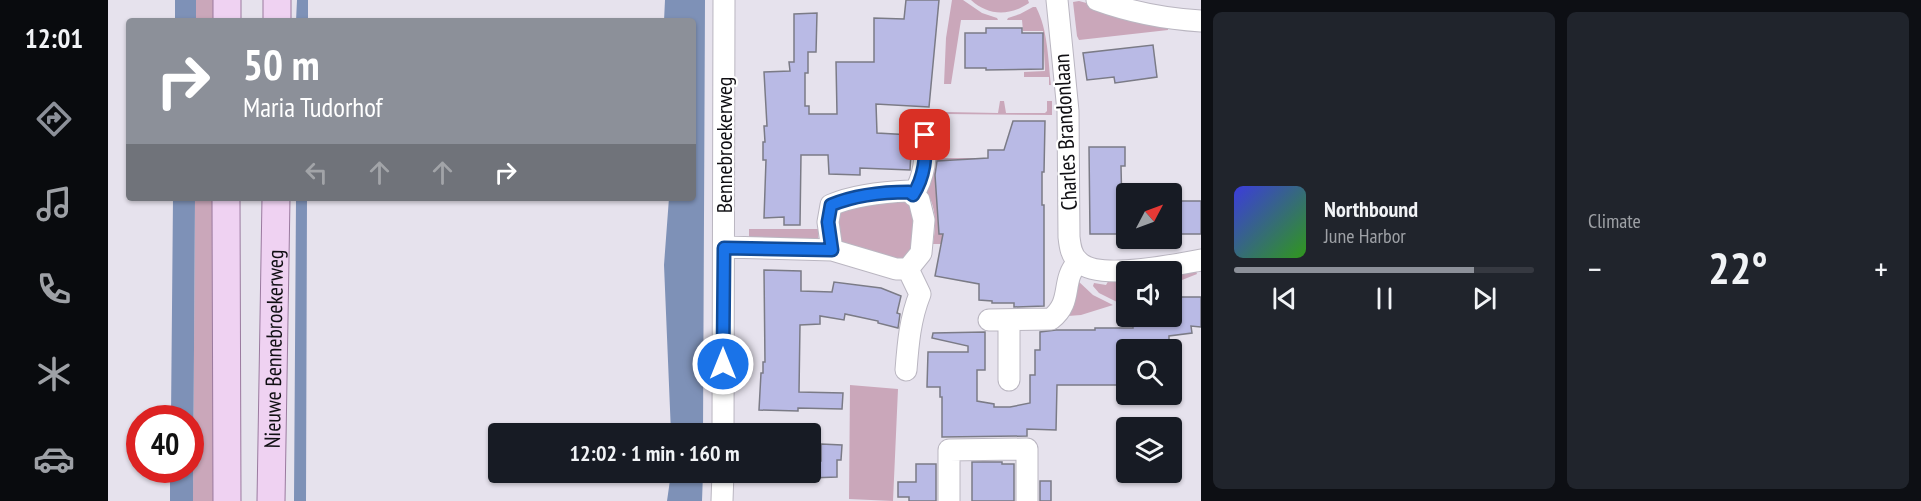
<!DOCTYPE html>
<html lang="en">
<head>
<meta charset="utf-8">
<style>
  :root { --surface:#171b24; --page:#20242c; --text:#f1f3f6; --muted:#9ea1a6; --line:#363941; --accent:#8c9099 }
  body { margin:0; font-family:"PT Sans Narrow",sans-serif; background:var(--page); color:var(--text); height:100vh; display:flex; flex-direction:column; font-size:22px; white-space:nowrap }
  * { box-sizing:border-box; margin:0 }
  p { font-size:20px; color:var(--muted) }
  .icon { flex:none; width:33px; height:33px; fill:none; stroke:currentColor; stroke-width:2; stroke-linecap:round; stroke-linejoin:round }
  .map { position:relative; flex:1; overflow:hidden }
  .panel { display:flex; flex-direction:column; gap:12px; padding:12px; background:#0d0f14; width:720px }
  .panel>* { flex:none }
  .guide { position:absolute; left:18px; top:18px; width:570px; height:183px; border-radius:6px; box-shadow:0 2px 4px #0004; background:#8c9099; color:#fff; overflow:hidden }
  .needle { width:39px; rotate:49deg }
  .tools { position:absolute; left:1008px; top:183px; display:grid; gap:12px }
  .tools a { display:grid; place-items:center; width:66px; height:66px; border-radius:6px; background:var(--surface); box-shadow:0 2px 4px #0004; font-size:30px }
  .speed { position:absolute; left:18px; top:405px; display:flex; gap:12px; font-size:30px; font-weight:700; text-align:center }
  .speed>* { display:grid; place-content:center; width:78px; height:78px; border-radius:50%; background:var(--surface); box-shadow:0 2px 4px #0004; line-height:1 }
  .speed .limit { border:9px solid #d22; background:#fff; color:#111 }
  .pin { position:absolute; display:grid; place-items:center; width:51px; height:51px; color:#fff; margin:-26px; border-radius:12px; box-shadow:0 3px 9px #0006 }
  .me { position:absolute; width:66px; margin:-33px; rotate:0deg; stroke-linejoin:round; filter:drop-shadow(0 0 4px #0008) }
  .turn { display:flex; align-items:center; gap:21px; height:126px; padding:0 18px; font-size:27px }
  .turn .icon { width:78px; height:78px; stroke-width:2.5 }
  .turn b { display:block; font-size:42px; line-height:51px }
  .lanes { display:flex; align-items:center; height:57px; padding:0 18px; background:#0003; justify-content:center; gap:30px; direction:ltr }
  .lanes .off { opacity:.35 }
  .big { font-size:45px; font-weight:800; line-height:1.1 }
  .panel .widget { flex:1; display:flex; flex-direction:column; justify-content:center; gap:9px; min-width:0; padding:0 21px; border-radius:9px; background:var(--page) }
  .song { display:flex; align-items:center; gap:18px }
  .cover { width:72px; height:72px; border-radius:9px; background:linear-gradient(135deg,hsl(240 70% 55%),hsl(110 70% 35%)) }
  .played { height:6px; border-radius:3px; background:linear-gradient(90deg,var(--accent) 80%,var(--line) 80%) }
  .keys { display:flex; justify-content:space-around; direction:ltr }
  .heat { display:flex; justify-content:space-between; align-items:center; font-size:33px; direction:ltr }
  .panel .tiles { flex:1; display:grid; gap:12px; grid-template-columns:repeat(2,1fr) }
  .trip { position:absolute; left:380px; top:423px; width:333px; height:60px; border-radius:6px; background:var(--surface); box-shadow:0 2px 4px #0004; font-weight:800; line-height:60px; text-align:center }
  main { display:flex; flex:1; min-height:0 }
  .tabs { display:flex; flex-direction:column; width:108px; justify-content:space-around; align-items:center; background:#090b0e; color:var(--muted) }
  .tabs .icon { width:42px; height:42px }
  .tabs .selected { color:var(--accent) }
  .tabs b { font-size:27px; color:var(--text) }
  .map>svg:first-child { display:block }
  .green { fill:#caa7ba }
  .water { fill:#7e91b7 }
  .building { fill:#b9bae5; stroke:#7b7b86; stroke-width:1.5 }
  .lines { fill:none; stroke-linecap:round; stroke-linejoin:round }
  .minor-casing { stroke:#bab6c1; stroke-width:23 }
  .major-casing { stroke:#9a7a9f; stroke-width:29 }
  .minor { stroke:#fff; stroke-width:21 }
  .major { stroke:#efd2f2; stroke-width:27 }
  .route-casing { stroke:#114b97; stroke-width:15 }
  .route { stroke:#1a73e8; stroke-width:10 }
  .labels { text-anchor:middle; dominant-baseline:central; stroke-width:4.5; stroke-linejoin:round; paint-order:stroke }
  .street-label { font-size:22px; fill:#100f13; stroke:#fff }
</style>
</head>
<body>
<main>
<nav class="tabs">
<b>12:01</b>
<svg class="icon selected" aria-label="directions" viewBox="0 0 24 24"><path d="M12 3l9 9-9 9-9-9zM9 14v-3h6M13 9l2 2-2 2"/></svg>
<svg class="icon" aria-label="music" viewBox="0 0 24 24"><path d="M9 18V5l10-2v13"/><circle cx="6" cy="18" r="3"/><circle cx="16" cy="16" r="3"/></svg>
<svg class="icon" aria-label="phone" viewBox="0 0 24 24"><path d="M5 4h4l2 5-3 2q2 4 5 5l2-3 5 2v4C11 20 4 13 5 4z"/></svg>
<svg class="icon" aria-label="climate" viewBox="0 0 24 24"><path d="M12 3v18M4 7l16 10M4 17L20 7"/></svg>
<svg class="icon" aria-label="car" viewBox="0 0 24 24"><path d="M5 17H2v-5l4-1 3-4h7l3 4 3 1v5h-3M9 17h6M6 11h13"/><circle cx="7" cy="17" r="2"/><circle cx="17" cy="17" r="2"/></svg>
</nav>
<div class="map">
<svg width="1093" height="501" viewBox="0 0 1093 501">
  <rect width="100%" height="100%" fill="#e6e2ed"/>
  <path class="green" d="M88 0H115V21H88Z
    M844 0H855L874 13 889 18 890 20H853L843 84H836L838 38Z
    M863 0H920L921 3C902 16 880 16 863 0Z
    M971 1 1060 25V30L971 40 969 36 965 2Z
    M925 7H928C940 30 940 59 943 85H941V77H916V72L937 71 935 31H915L914 20H899L900 18 912 14Z
    M892 101H896L898 113H937L939 111V101H944V115L838 114V112L890 113Z
    M823 158H869V187H863L861 159 828 161 829 198 833 221H830L831 234 842 233 880 244H825C828 224 829 205 816 189Z
    M87 198H113L111 501H85Z
    M802 200 807 229 804 254 792 261 735 248 729 223 733 212 752 206Z
    M641 229H711L710 241 641 242Z
    M1087 269 1089 274 1064 284V272Z
    M1018 277V301L1011 303 991 293 985 286 986 283 998 285 1002 278Z
    M969 280 985 295 1005 305 973 315 960 316Z
    M742 385 790 389 785 501 741 499Z"/>
  <path class="water" d="M67 0H88V21H67Z
    M189 0H200V21H188Z
    M557 0H597L595 433H563L556 265 561 198H585V21H556Z
    M65 198H87L85 501H62V470H82V418H63Z
    M188 198H199L198 501H186Z
    M563 473H595L594 501H559Z"/>
  <path class="building" d="M798 0H831L821 107 768 104 769 133 804 135 802 170 752 168V175L721 174 720 155H693L692 225H676V217L656 218 658 160H655V142H657L656 126H659L656 72 682 71 681 62H686V14L709 13 708 52H700V73H697V106H701V114H729L728 62H766V18L796 19Z
    M878 28H914V33H935V69L878 70V68H857V33H878Z
    M1045 45 1049 77 1007 83 1006 77 979 80 975 53Z
    M905 121H937L936 172H934V205H936V306L906 307V303H884V301L871 300V284L827 276 835 234H831L827 175 829 161 880 158V150H896Z
    M981 147H1017V166H1013L1014 210H1018V234H982Z
    M1064 201H1093V234H1064Z
    M656 270 693 271V291L724 292 726 282 773 288 793 296 789 313 792 314 790 328 770 323V321L737 314 736 320 712 316V324L692 325 691 392 735 393 734 409 690 408V411L651 410 653 373H655V362H657Z
    M1067 297H1093V327L1083 326 1084 333 1061 336V350H1017L1016 385H949L948 430 919 429V436L834 437V397H832V387H819L820 352H860V346L824 338 825 333 877 332V370H869V401L886 404V407H902L922 403V375H927V350H932V332L948 330H987V328H1025V316H1067Z
    M713 444 734 445 733 460H729V477L702 478V461H713Z
    M864 462H894V464H906V501H864Z
    M808 464H828V501H801V497H790V482H808Z
    M932 481H943V501H932Z"/>
  <g class="lines">
    <defs>
      <path id="minor" d="M949 0 960 111 961 237C962 246 963 256 971 262 991 281 1066 265 1093 260
        M989 0C1022 12 1058 19 1093 21
        M805 195C817 176 818 157 817 135
        M616 247 724 250 788 269H800L813 253 816 220 811 200 801 191C775 192 747 195 723 205L720 222 724 250
        M881 320 943 319C966 301 952 281 970 262
        M798 370C800 344 802 319 812 294L800 269
        M901 380V320
        M615 434 616 0
        M614 501 615 472
        M841 501V450L919 449V501"/>
      <g id="major">
        <path d="M169 0V21"/>
        <path d="M119 21V0"/>
        <path d="M118 198 119 501"/>
        <path id="s1" d="M163 501 168 198"/>
      </g>
    </defs>
    <use href="#minor" class="minor-casing"/>
    <use href="#major" class="major-casing"/>
    <use href="#minor" class="minor"/>
    <use href="#major" class="major"/>
  </g>
  <g class="lines">
    <defs>
      <path id="route" d="M615 364 616 248 724 250 720 222 723 205C747 195 775 192 801 192L805 195C817 176 818 157 817 135"/>
    </defs>
    <use href="#route" class="route-casing"/>
    <use href="#route" class="route"/>
  </g>
  <g class="labels">
    <g class="street-label">
      <text transform="translate(957 132) rotate(-93)">Charles Brandonlaan</text>
      <text transform="translate(616 145) rotate(-90)">Bennebroekerweg</text>
      <text stroke="none"><textPath href="#s1" startOffset="152">Nieuwe Bennebroekerweg</textPath></text>
    </g>
  </g>
</svg>
<div class="tools">
<a><svg class="needle" viewBox="-14 -14 28 28"><path d="M0-13l5 13h-10z" fill="#e53935"/><path d="M0 13l5-13h-10z" fill="#9ea1a6"/></svg></a>
<a><svg class="icon" aria-label="sound" viewBox="0 0 24 24"><path d="M4 9h4l5-4v14l-5-4H4zM17 9q2 3 0 6"/></svg></a>
<a><svg class="icon" aria-label="search" viewBox="0 0 24 24"><circle cx="10" cy="10" r="6"/><path d="M15 15l6 6"/></svg></a>
<a><svg class="icon" aria-label="layers" viewBox="0 0 24 24"><path d="M12 4l9 5-9 5-9-5zM3 14l9 5 9-5"/></svg></a>
</div>
<div class="speed"><div class="limit">40</div></div>
<div class="pin" style="left:817px;top:135px;background:#d93025"><svg class="icon" aria-label="arrive" viewBox="0 0 24 24"><path d="M6 21V4h12l-3 4 3 4H6"/></svg></div>
<svg class="me" style="left:615px;top:364px" viewBox="-20 -20 40 40"><circle r="17" fill="#1a73e8" stroke="#fff" stroke-width="3"/><path d="M0-11L8 9 0 5-8 9z" fill="#fff"/></svg>
<div class="trip">12:02 · 1 min · 160 m</div>
<div class="guide">
<div class="turn"><svg class="icon" aria-label="right" viewBox="0 0 24 24"><path d="M7 20v-9h11M14 6l5 5-5 5"/></svg><div><b>50 m</b>Maria Tudorhof</div></div>
<div class="lanes"><svg class="icon off" aria-label="left" viewBox="0 0 24 24"><path d="M17 20v-9H6M10 6l-5 5 5 5"/></svg><svg class="icon off" aria-label="ahead" viewBox="0 0 24 24"><path d="M12 20V5M6 11l6-6 6 6"/></svg><svg class="icon off" aria-label="ahead" viewBox="0 0 24 24"><path d="M12 20V5M6 11l6-6 6 6"/></svg><svg class="icon" aria-label="right" viewBox="0 0 24 24"><path d="M7 20v-9h11M14 6l5 5-5 5"/></svg></div>
</div>
</div>
<section class="panel">
<div class="tiles">
<div class="widget">
<div class="song"><i class="cover"></i><div><b>Northbound</b><p>June Harbor</p></div></div>
<div class="played"></div>
<div class="keys"><svg class="icon" aria-label="previous" viewBox="0 0 24 24"><path d="M18 5L8 12l10 7zM5 5v14"/></svg><svg class="icon" aria-label="pause" viewBox="0 0 24 24"><path d="M8 5v14M16 5v14"/></svg><svg class="icon" aria-label="next" viewBox="0 0 24 24"><path d="M6 5l10 7-10 7zM19 5v14"/></svg></div>
</div>
<div class="widget"><p>Climate</p>
<div class="heat"><a>−</a><b class="big">22°</b><a>+</a></div>
</div>
</div>
</section>
</main>
</body>
</html>
